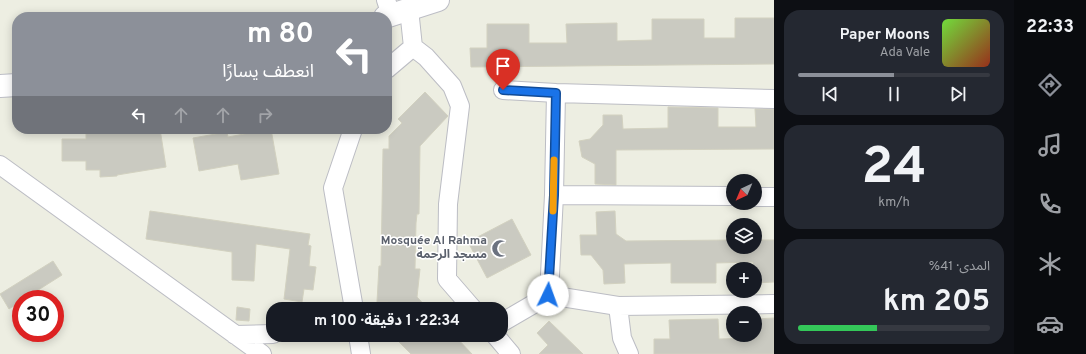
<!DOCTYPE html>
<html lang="ar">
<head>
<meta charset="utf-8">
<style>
  :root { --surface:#171b24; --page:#242831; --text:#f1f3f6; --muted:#9ea1a6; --line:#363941; --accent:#8c9099 }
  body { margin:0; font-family:Overpass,"Noto Sans Arabic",sans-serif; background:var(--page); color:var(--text); direction:rtl; height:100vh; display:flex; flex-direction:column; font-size:15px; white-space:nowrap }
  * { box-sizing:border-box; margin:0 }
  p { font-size:13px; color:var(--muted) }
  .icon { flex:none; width:22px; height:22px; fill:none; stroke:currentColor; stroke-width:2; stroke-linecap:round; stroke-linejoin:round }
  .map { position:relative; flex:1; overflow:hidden; direction:ltr }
  .side { display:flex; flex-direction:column; gap:10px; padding:10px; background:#0d0f14; width:240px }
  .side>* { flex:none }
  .guide { position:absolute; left:12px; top:12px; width:380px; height:122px; border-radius:16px; box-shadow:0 2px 10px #0003; direction:rtl; background:#8c9099; color:#fff; overflow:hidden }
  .needle { width:26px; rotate:224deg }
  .controls { position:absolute; left:726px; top:174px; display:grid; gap:8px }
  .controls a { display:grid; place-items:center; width:36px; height:36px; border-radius:50%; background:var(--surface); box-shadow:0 2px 10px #0003; font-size:20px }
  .speed { position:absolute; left:12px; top:290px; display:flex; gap:8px; font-size:20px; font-weight:700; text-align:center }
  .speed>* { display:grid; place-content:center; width:52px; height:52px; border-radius:50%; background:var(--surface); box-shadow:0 2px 10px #0003; line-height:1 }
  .speed .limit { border:6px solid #d22; background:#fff; color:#111 }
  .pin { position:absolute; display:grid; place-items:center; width:34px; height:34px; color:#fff; margin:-41px -17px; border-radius:50% 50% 50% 0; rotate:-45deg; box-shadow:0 0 4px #0007 }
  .pin .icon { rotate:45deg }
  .me { position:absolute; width:44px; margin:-22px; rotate:3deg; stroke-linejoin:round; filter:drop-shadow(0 0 3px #0008) }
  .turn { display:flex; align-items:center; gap:14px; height:84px; padding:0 12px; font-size:18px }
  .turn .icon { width:52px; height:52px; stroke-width:2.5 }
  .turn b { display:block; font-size:28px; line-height:34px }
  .lanes { display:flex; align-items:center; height:38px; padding:0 12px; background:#0003; justify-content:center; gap:20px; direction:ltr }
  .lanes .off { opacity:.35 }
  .big { font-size:30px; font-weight:700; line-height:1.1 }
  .side .card { flex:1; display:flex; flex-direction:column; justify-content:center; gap:6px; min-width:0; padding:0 14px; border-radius:16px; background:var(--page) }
  .side .dial { align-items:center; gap:0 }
  .dial b { font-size:52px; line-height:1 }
  .song { display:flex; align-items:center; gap:12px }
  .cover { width:48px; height:48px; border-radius:6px; background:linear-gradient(135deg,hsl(100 70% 55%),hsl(10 70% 35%)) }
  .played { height:4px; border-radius:2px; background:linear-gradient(90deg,var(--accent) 50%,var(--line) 50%) }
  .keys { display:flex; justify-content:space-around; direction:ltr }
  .charge { height:6px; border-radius:3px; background:linear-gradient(90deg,#34c759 41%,var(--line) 0) }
  .trip { position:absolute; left:266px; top:302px; width:242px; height:40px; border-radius:16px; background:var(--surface); box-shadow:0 2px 10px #0003; font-weight:700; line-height:40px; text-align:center; direction:rtl }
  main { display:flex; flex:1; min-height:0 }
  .dock { display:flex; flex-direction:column; width:72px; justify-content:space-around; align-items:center; background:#090b0e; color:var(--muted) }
  .dock .icon { width:28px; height:28px }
  .dock .selected { color:var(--accent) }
  .dock b { font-size:18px; color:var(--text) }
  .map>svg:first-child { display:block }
  .building { fill:#cacac1; stroke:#d2d1c0 }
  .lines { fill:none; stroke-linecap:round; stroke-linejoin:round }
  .minor-casing { stroke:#bcbdc4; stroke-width:20 }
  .secondary-casing { stroke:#bdbec6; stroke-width:24 }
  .minor { stroke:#fff; stroke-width:18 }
  .secondary { stroke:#fff; stroke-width:22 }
  .route-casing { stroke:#114b97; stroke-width:10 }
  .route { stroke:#1a73e8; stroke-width:7 }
  .slow { stroke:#f59e0b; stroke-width:7 }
  .labels { text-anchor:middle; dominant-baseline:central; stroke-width:3; stroke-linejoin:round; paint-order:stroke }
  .worship-label { font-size:12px; font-weight:bold; fill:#5b616d; stroke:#fff; text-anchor:end }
</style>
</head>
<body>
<main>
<nav class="dock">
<b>22:33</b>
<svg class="icon selected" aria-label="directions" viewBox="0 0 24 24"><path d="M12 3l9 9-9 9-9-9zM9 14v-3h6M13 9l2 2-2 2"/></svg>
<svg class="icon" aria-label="music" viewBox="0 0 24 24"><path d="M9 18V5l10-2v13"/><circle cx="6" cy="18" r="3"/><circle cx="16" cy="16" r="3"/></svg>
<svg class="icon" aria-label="phone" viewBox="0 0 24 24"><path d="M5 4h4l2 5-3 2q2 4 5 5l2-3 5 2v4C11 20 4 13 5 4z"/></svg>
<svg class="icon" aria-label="climate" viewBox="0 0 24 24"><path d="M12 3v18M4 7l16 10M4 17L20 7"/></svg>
<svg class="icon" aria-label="car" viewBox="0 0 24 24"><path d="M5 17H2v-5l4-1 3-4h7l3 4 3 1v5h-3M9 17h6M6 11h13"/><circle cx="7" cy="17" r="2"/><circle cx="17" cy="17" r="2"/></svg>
</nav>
<section class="side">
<div class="card">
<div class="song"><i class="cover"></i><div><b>Paper Moons</b><p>Ada Vale</p></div></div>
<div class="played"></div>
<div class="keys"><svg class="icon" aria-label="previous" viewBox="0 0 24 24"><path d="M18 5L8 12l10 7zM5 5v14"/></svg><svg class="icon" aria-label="pause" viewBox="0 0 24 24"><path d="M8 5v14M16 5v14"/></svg><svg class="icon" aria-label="next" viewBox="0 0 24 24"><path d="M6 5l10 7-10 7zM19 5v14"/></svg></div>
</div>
<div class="card dial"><b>24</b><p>km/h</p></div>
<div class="card"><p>المدى · 41%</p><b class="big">205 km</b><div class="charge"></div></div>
</section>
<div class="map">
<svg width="774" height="354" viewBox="0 0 774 354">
  <rect width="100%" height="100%" fill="#edeee2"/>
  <path class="building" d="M735 18H774V64L471 67 470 48H487V24H529V43H567L566 24 617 23V41L652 40V19H704V38H735Z
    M425 92 448 116 420 146 419 214H417L416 223 415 269H420L417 297 428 309H387L388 302H377L379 266H381L383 149H389V136L402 123 398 119Z
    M668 107 718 108V127H756L755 109H774V149L616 150V185L595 184V164L582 157 579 141 590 139 603 125V115H622L623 129 668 128Z
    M86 129H160L166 167 117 175V176L100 177V170H86V161H62V139H86Z
    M271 129 279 174 241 180 238 164 199 171 193 138 227 132 228 137Z
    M150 211 310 234 308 245 311 246 309 266 316 267 313 290 304 289 302 302 284 299 290 249 256 244 254 281 232 280V252L146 239Z
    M615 211 616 234 626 241 733 240V247H755V240H774V282L755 283V269H753V262L716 263V283H671V263L624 264 625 283 604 284 603 270 591 255H581L580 235H597L596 212Z
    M512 219 531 255 487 278 468 242Z
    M53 261 62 275 24 299H21V301L9 309 0 294Z
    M237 307 250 309 249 321 236 320Z
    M774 318V354H654V339H670L669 320 718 319 719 339 755 338V319Z
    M549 321 583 354H539L548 345 537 333Z
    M392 335H454L472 354H411Z"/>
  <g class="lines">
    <defs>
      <path id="minor" d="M386 0 391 15
        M409 9 413 47 426 57 452 86 460 106 448 204 447 279 473 309
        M387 69 413 47
        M503 90 556 93 774 99
        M353 129 333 188 354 309
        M0 165 262 354
        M554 195 733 196
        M755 197H774
        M549 295 554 195 556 93
        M618 306 774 304
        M501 323 549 295 618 306 622 338 629 354
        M235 335 273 334
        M358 335 361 354
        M495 335 511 354"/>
      <path id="secondary" d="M385 17 438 0
        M0 86 17 85"/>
    </defs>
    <use href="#minor" class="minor-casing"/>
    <use href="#secondary" class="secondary-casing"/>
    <use href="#minor" class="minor"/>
    <use href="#secondary" class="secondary"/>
  </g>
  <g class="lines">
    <defs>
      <path id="route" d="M503 90 556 93 554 195 548 295"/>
    </defs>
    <use href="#route" class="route-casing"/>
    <use href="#route" class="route"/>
    <path class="slow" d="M553 211 554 160"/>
  </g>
  <defs>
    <symbol id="mosque-bare" viewBox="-9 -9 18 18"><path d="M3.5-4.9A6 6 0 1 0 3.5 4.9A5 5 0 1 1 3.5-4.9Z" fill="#6b7280" stroke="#fff" stroke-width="2.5" paint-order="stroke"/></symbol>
  </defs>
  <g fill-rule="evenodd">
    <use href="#mosque-bare" x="488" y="236" width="25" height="25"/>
  </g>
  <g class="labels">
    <g class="worship-label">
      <text x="487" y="241">Mosquée Al Rahma<tspan x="487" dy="14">مسجد الرحمة</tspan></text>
    </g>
  </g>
</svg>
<div class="controls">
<a><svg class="needle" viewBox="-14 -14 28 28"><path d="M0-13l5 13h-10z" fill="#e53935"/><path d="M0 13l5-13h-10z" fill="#9ea1a6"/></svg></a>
<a><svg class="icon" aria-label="layers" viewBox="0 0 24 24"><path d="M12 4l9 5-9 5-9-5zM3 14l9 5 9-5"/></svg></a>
<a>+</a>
<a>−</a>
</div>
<div class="speed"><div class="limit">30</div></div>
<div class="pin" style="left:503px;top:90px;background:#d93025"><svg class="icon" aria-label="arrive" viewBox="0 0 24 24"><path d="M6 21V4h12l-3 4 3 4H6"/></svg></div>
<svg class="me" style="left:548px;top:295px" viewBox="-20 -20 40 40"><circle r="19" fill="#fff"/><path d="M0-13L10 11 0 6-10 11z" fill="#1a73e8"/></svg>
<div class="trip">22:34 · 1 دقيقة · 100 m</div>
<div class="guide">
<div class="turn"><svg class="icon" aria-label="left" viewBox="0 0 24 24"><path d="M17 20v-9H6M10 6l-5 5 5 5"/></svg><div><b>80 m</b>انعطف يسارًا</div></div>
<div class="lanes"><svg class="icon" aria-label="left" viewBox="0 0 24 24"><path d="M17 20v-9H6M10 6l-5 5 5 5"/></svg><svg class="icon off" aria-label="ahead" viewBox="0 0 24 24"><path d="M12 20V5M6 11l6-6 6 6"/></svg><svg class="icon off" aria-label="ahead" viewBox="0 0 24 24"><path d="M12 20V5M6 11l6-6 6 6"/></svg><svg class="icon off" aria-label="right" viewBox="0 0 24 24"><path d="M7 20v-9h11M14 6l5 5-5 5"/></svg></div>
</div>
</div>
</main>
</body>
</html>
